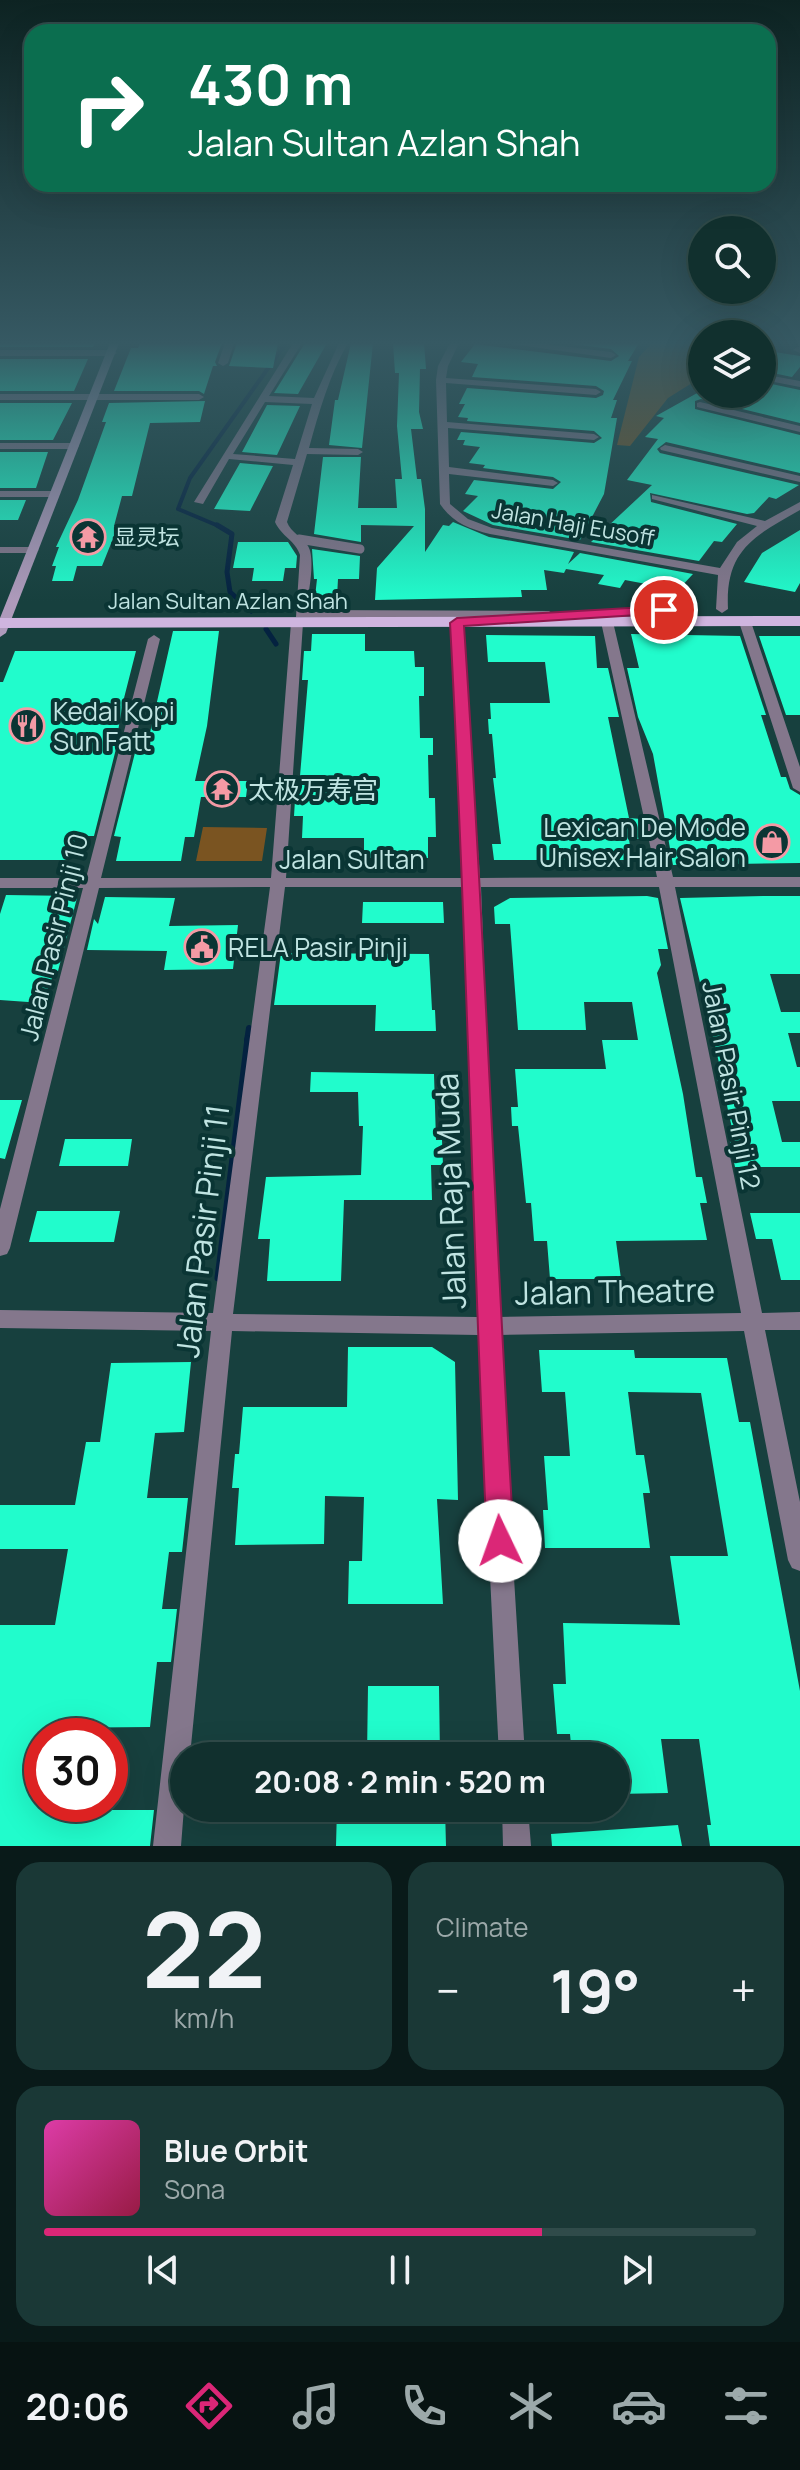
<!DOCTYPE html>
<html lang="en">
<head>
<meta charset="utf-8">
<style>
  :root { --surface:#11302e; --page:#1a3836; --text:#f1f3f6; --muted:#9ca9aa; --line:#304b4a; --accent:#db2777 }
  body { margin:0; font-family:Manrope,"Noto Sans SC",sans-serif; background:var(--page); color:var(--text); height:100vh; display:flex; flex-direction:column; font-size:30px; white-space:nowrap }
  * { box-sizing:border-box; margin:0 }
  p { font-size:26px; color:var(--muted) }
  .icon { flex:none; width:44px; height:44px; fill:none; stroke:currentColor; stroke-width:2; stroke-linecap:round; stroke-linejoin:round }
  .map { position:relative; height:1846px; overflow:hidden }
  .panel { display:flex; flex-direction:column; gap:16px; padding:16px; background:#091a19; flex:1 }
  .panel>* { flex:none }
  .banner { position:absolute; left:24px; top:24px; width:752px; height:168px; border-radius:24px; box-shadow:0 8px 32px #0002,0 0 0 2px var(--line); background:#0b6e4f; color:#fff; overflow:hidden }
  .buttons { position:absolute; left:688px; top:216px; display:grid; gap:16px }
  .buttons a { display:grid; place-items:center; width:88px; height:88px; border-radius:50%; background:var(--surface); box-shadow:0 8px 32px #0002,0 0 0 2px var(--line); font-size:40px }
  .speed { position:absolute; left:24px; top:1718px; display:flex; gap:16px; font-size:40px; font-weight:700; text-align:center }
  .speed>* { display:grid; place-content:center; width:104px; height:104px; border-radius:50%; background:var(--surface); box-shadow:0 8px 32px #0002,0 0 0 2px var(--line); line-height:1 }
  .speed .limit { border:12px solid #d22; background:#fff; color:#111 }
  .pin { position:absolute; display:grid; place-items:center; width:68px; height:68px; color:#fff; margin:-34px; border:4px solid #fff; border-radius:50%; box-shadow:0 2px 8px #0007 }
  .me { position:absolute; width:88px; margin:-44px; rotate:357deg; stroke-linejoin:round; filter:drop-shadow(0 0 6px #0008) }
  .turn { display:flex; align-items:center; gap:28px; height:168px; padding:0 32px; font-size:36px }
  .turn .icon { width:104px; height:104px; stroke-width:2.5 }
  .turn b { display:block; font-size:56px; line-height:68px }
  .big { font-size:60px; font-weight:700; line-height:1.1 }
  .panel .tile { flex:1; display:flex; flex-direction:column; justify-content:center; gap:12px; min-width:0; padding:0 28px; border-radius:24px; background:var(--page) }
  .panel .dial { align-items:center; gap:0 }
  .dial b { font-size:104px; line-height:1 }
  .song { display:flex; align-items:center; gap:24px }
  .cover { width:96px; height:96px; border-radius:12px; background:linear-gradient(135deg,hsl(320 70% 55%),hsl(340 70% 35%)) }
  .played { height:8px; border-radius:4px; background:linear-gradient(90deg,var(--accent) 70%,var(--line) 70%) }
  .keys { display:flex; justify-content:space-around; direction:ltr }
  .heat { display:flex; justify-content:space-between; align-items:center; font-size:44px; direction:ltr }
  .panel .tiles { flex:1; display:grid; gap:16px; grid-template-columns:1fr 1fr }
  .tile:last-child { grid-column:span 2 }
  .trip { position:absolute; left:170px; top:1742px; width:460px; height:80px; border-radius:40px; background:var(--surface); box-shadow:0 8px 32px #0002,0 0 0 2px var(--line); font-weight:700; line-height:80px; text-align:center }
  .menu { display:flex; height:128px; justify-content:space-around; align-items:center; background:#071312; color:var(--muted) }
  .menu .icon { width:56px; height:56px }
  .menu .selected { color:var(--accent) }
  .menu b { font-size:36px; color:var(--text) }
  .map>svg:first-child { display:block }
  .green { fill:#7a5421 }
  .lines { fill:none; stroke-linecap:round; stroke-linejoin:round }
  .stream-far3 { stroke:#042240; stroke-width:4 }
  .stream-far2 { stroke:#042240; stroke-width:5 }
  .stream-far1 { stroke:#042240; stroke-width:6 }
  .stream { stroke:#042240; stroke-width:7 }
  .building { fill:#21fccc }
  .lane { stroke:#84778c; stroke-width:9 }
  .street { fill:#84778c; fill-rule:evenodd }
  .secondary { fill:#ae9abb; fill-rule:evenodd }
  .primary { fill:#cfb5df; fill-rule:evenodd }
  .route { fill:#db2777; stroke:#8e194d; stroke-width:2 }
  .labels { text-anchor:middle; dominant-baseline:central; stroke-width:8; stroke-linejoin:round; paint-order:stroke }
  .far-street-label { font-size:22px; fill:#c0e4e2; stroke:#0a3534 }
  .far-poi-label { font-size:22px; fill:#c0e4e2; stroke:#0a3534; text-anchor:start }
  .poi-label { font-size:26px; fill:#c0e4e2; stroke:#0a3534; text-anchor:start }
  .street-label { font-size:26px; fill:#c0e4e2; stroke:#0a3534 }
  .near-street-label { font-size:32px; fill:#c0e4e2; stroke:#0a3534 }
</style>
</head>
<body>
<div class="map">
<svg width="800" height="1846" viewBox="0 0 800 1846">
  <rect width="100%" height="100%" fill="#17403e"/>
  <path class="green" d="M652 343H702V385L692 383 668 398 630 446 617 445 639 357Z
    M203 827 267 828 262 861H196Z"/>
  <g class="lines">
    <path class="stream-far3" d="M221 527 178 509 190 478 286 343"/>
    <path class="stream-far2" d="M217 525 232 534 227 572 230 592 251 611
      M266 629 276 644"/>
    <path class="stream-far1" d="M247 1041 249 1028"/>
    <path class="stream" d="M218 1278 248 1039"/>
  </g>
  <path class="building" d="M0 343H95L93 347H0Z
    M140 343H222L215 362 217 366H213L204 394 199 391H114L131 348H138Z
    M237 343H278L273 368 229 366Z
    M305 343H327L298 394 274 393Z
    M351 343H373L362 448 329 445 335 400H338Z
    M393 343H424L426 369H420L419 412 423 429H411L417 479H421L425 509V552L443 525 449 526 453 522 489 537 574 552 568 564 580 553 693 574 678 590 625 580 620 588 598 584 604 575 566 569 564 573 544 570 547 590H521L522 597 375 600 377 568 414 526 361 525V542L314 534 323 457H361L358 508H397L395 479H402L397 426 399 373H395Z
    M564 343H639L628 361H632L613 400H617L611 418H617L604 494 580 540 493 525 463 511 478 496 465 494 474 480 553 489 561 482 553 477 483 468 485 465 469 463 480 447 463 445 465 440H457L461 432 594 443 602 438 594 431 467 421 468 418 458 417 465 404H459L467 388 596 398 603 395 604 391 596 386 472 377 478 364 461 362 475 344 611 361 619 356 611 349Z
    M762 350 800 356V367L792 377 768 372 762 374Z
    M0 359H88L74 391H0Z
    M762 382 800 390V423L701 399 695 401V409L800 435V473L666 442 657 449 660 453 799 485 776 499 769 497 754 513 747 514 650 493 651 502 737 524 722 542 714 541 699 561 591 542 652 485 627 480 658 439 645 437 664 418 656 416 699 392 762 394Z
    M205 401 200 422 150 423 132 496H122L114 526H118L102 566H77L73 581H52L56 566H52L59 547H56L78 500 106 422H102L109 403Z
    M0 403H72L53 440H0Z
    M267 405 300 406 277 455 242 452Z
    M0 452H48L36 488H0Z
    M240 463 273 466 250 511 214 509Z
    M0 500H26L18 520H0Z
    M800 530V583L795 592 744 582 762 553Z
    M238 542H288L297 556 296 568H285L283 581H252L254 568H233Z
    M312 549 360 556 359 579H338L337 597H315L317 579H314Z
    M173 631H219L207 726 195 781H248L246 797H201L194 837H185L181 861H116L121 837 114 836 139 737H149Z
    M312 634H365V651H414L415 667H424V696H419L420 738H433V755H428L429 798H435L436 837H428V858H364V838H302L303 816H294L295 800H298L308 680H302L304 651H311Z
    M631 634 740 636 766 715H761L781 777H786L790 789 800 795V863L673 865 653 754 638 717 627 668H639Z
    M486 635 595 636 597 668H608L619 717H608L629 818 641 819 646 839H629L632 860H494L492 844H501L493 778H496L492 734H489L488 719H491L490 703H550L545 662H488Z
    M759 636H800V715H786Z
    M15 651H136L123 702 117 737H119L94 836H76L70 860H0V682H3Z
    M6 895 75 896 77 898 58 971H55L42 1003 0 1000V914Z
    M647 896 658 898 668 949H658L661 965 657 973 683 1094 696 1177H702L707 1203H700L707 1240 616 1241 621 1279H550L547 1241H534L531 1203H526L518 1126H512L511 1107H518L515 1069H606L602 1040H638L632 1002H584L586 1030H518L510 924H495L494 907 510 898Z
    M763 896H800V974H770L781 1012H800V1033H788L797 1067H800V1101H772L782 1142H800V1167H735L730 1142H735L726 1101H722L715 1067H720L680 898Z
    M105 897 175 898 169 926 238 925 233 969 164 970 167 951 87 950 94 919 98 924Z
    M363 902H443L444 923H362Z
    M281 953 429 954 432 1010H435L436 1031H375L376 1005H274Z
    M311 1072 434 1074 436 1140H442L443 1165H431L432 1200H344L341 1281H267L270 1239H258L266 1177 361 1175 363 1126H359L358 1092H310Z
    M0 1100H22L5 1159 0 1158Z
    M65 1139H132L128 1166H59Z
    M37 1211H120L114 1242H29Z
    M750 1213H800V1280H781L772 1239H756Z
    M348 1347H432L455 1362 458 1500 437 1499 443 1604H348L349 1561H362L364 1497 325 1496 324 1544 235 1545 239 1488H232L235 1454H239L243 1407H347Z
    M539 1350H634L635 1358H727L739 1422H750L800 1691V1846H710L707 1825H711L699 1739H661L668 1793 616 1794V1756H572L570 1734H557L553 1684H566L563 1623 680 1625 670 1556H728L701 1393 628 1392 636 1455H644L650 1493H643L650 1548H545L543 1510H548L544 1456H570L565 1392H542Z
    M191 1362 184 1432 155 1433 147 1498H188L182 1552H169L162 1609H177L171 1662H157L150 1727 42 1728V1810H154L150 1846H0V1625H55L68 1549H0V1505H75L86 1442H100L111 1363Z
    M368 1686H439L440 1756H367Z
    M337 1808H445L446 1846H336Z
    M678 1825 682 1846H552L551 1834Z"/>
  <g class="lines">
    <path class="lane" d="M299 539 360 549"/>
    <path class="street" d="M225 343H234L228 363 223 366 218 363Z
      M293 343H302L269 396 314 398 339 343H348C329 376 319 412 309 448L358 449 363 452 358 455 307 454 287 522C291 533 302 536 308 546 316 559 308 595 306 610L549 611 555 615 549 619 462 618 480 878 657 877 601 622 607 618 613 622 673 877H800V887H675L762 1313 800 1312V1330H765L800 1502V1571L792 1568 788 1560 744 1331 499 1335 525 1756H499L478 1335 232 1331 190 1756H184V1808L181 1846H153L211 1331 0 1328V1310L213 1313 270 887 99 888 10 1248 7 1254 0 1256V1209L83 888H0V878H86L148 639 154 635 160 639 101 878H271L291 623 297 619 303 623 286 878H465L450 618 296 617 300 555C296 541 281 536 275 522L293 465 229 459 203 504 194 502ZM265 402 312 404 295 459 233 454ZM285 887H465L477 1317 233 1314ZM481 887H659L741 1313 498 1317Z
      M450 343H459L448 366 446 378 596 389 601 392 596 395 446 383 447 422 594 434 599 437 594 440 448 428 449 467 553 480 558 483 553 486 449 474 450 504 468 519 492 528 720 568 737 542 757 526 652 499V495L765 521 800 502V510C754 536 725 550 728 609L722 613 716 609 718 575 490 534C469 529 452 522 440 504L436 380 438 366Z
      M505 343H535L611 352 616 355 611 358Z
      M797 347H800V353L793 350Z
      M0 350H112L117 353 112 356H0Z
      M767 375 800 381V387L764 380 762 378Z
      M0 394H199L204 397 199 400H0Z
      M700 402 800 426V432L697 407V403Z
      M0 443H74L79 446 74 449H0Z
      M665 445 800 476V482L661 450 660 448Z
      M0 491H55L60 494 55 497H0Z
      M0 547H33L39 550 33 553H0Z
      M745 618 751 622 800 767V792L793 788 739 622Z
      M502 1808H528L531 1846H503Z"/>
    <path class="secondary" d="M110 343H119L6 633 0 637V618Z"/>
    <path class="primary" d="M800 616V626L0 628V618Z"/>
  </g>
  <linearGradient id="sky" x2="0" y2="1"><stop stop-color="#0d2322"/><stop offset="0.57" stop-color="#365963"/><stop offset="1" stop-color="#365963" stop-opacity="0"/></linearGradient>
  <rect width="800" height="602" fill="url(#sky)"/>
  <path class="route" d="M664 606 669 607V613L464 626C485 931 495 1236 514 1541L510 1550 500 1554 491 1550 487 1541C472 1235 467 929 450 623L457 618Z"/>
  <defs>
    <symbol id="temple-ring" viewBox="-11 -11 22 22"><circle r="9.5" fill="#0a3534" stroke="#f49aa5" stroke-width="1.5"/><path d="M0-6L5-2H3V0L6.5 2.5H4V6H1.5V3h-3V6H-4V2.5H-6.5L-3 0V-2H-5Z" fill="#f49aa5"/></symbol>
    <symbol id="restaurant-ring" viewBox="-11 -11 22 22"><circle r="9.5" fill="#0a3534" stroke="#f49aa5" stroke-width="1.5"/><path d="M-5-6h1v4h1v-4h1v4h1v-4h1v5L-1.5 .5V6h-2V.5L-5-1ZM5-6V6H3V1.5H1.5Q1.5-4 5-6Z" fill="#f49aa5"/></symbol>
    <symbol id="shop-ring" viewBox="-11 -11 22 22"><circle r="9.5" fill="#0a3534" stroke="#f49aa5" stroke-width="1.5"/><path d="M-5-2.5h2.3a2.7 3.5 0 0 1 5.4 0H5L5.5 6h-11ZM-1.5-2.5h3a1.5 2.3 0 0 0-3 0Z" fill="#f49aa5"/></symbol>
    <symbol id="civic-ring" viewBox="-11 -11 22 22"><circle r="9.5" fill="#0a3534" stroke="#f49aa5" stroke-width="1.5"/><path d="M-.6-6.5H3V-4.5H.6V-3L4-1V1h2V6H-6V1h2V-1L-.6-3ZM-1.2 2.5V6h2.4V2.5Z" fill="#f49aa5"/></symbol>
  </defs>
  <g fill-rule="evenodd">
    <use href="#temple-ring" x="68" y="517" width="40" height="40"/>
    <use href="#restaurant-ring" x="7" y="706" width="40" height="40"/>
    <use href="#temple-ring" x="202" y="769" width="40" height="40"/>
    <use href="#shop-ring" x="752" y="822" width="40" height="40"/>
    <use href="#civic-ring" x="182" y="927" width="40" height="40"/>
  </g>
  <g class="labels">
    <g class="far-street-label">
      <text transform="translate(573 524) rotate(10)">Jalan Haji Eusoff</text>
      <text x="228" y="601">Jalan Sultan Azlan Shah</text>
    </g>
    <g class="far-poi-label">
      <text x="114" y="537">显灵坛</text>
    </g>
    <g class="poi-label">
      <text x="53" y="711">Kedai Kopi<tspan x="53" dy="30">Sun Fatt</tspan></text>
      <text x="248" y="789">太极万寿宫</text>
      <text x="746" y="827" text-anchor="end">Lexican De Mode<tspan x="746" dy="30">Unisex Hair Salon</tspan></text>
      <text x="228" y="947">RELA Pasir Pinji</text>
    </g>
    <g class="street-label">
      <text x="352" y="859">Jalan Sultan</text>
      <text transform="translate(53 937) rotate(-76)">Jalan Pasir Pinji 10</text>
      <text transform="translate(732 1085) rotate(79)">Jalan Pasir Pinji 12</text>
    </g>
    <g class="near-street-label">
      <text transform="translate(450 1191) rotate(-92)">Jalan Raja Muda</text>
      <text transform="translate(202 1231) rotate(-83)">Jalan Pasir Pinji 11</text>
      <text transform="translate(615 1291) rotate(-1)">Jalan Theatre</text>
    </g>
  </g>
</svg>
<div class="buttons">
<a><svg class="icon" aria-label="search" viewBox="0 0 24 24"><circle cx="10" cy="10" r="6"/><path d="M15 15l6 6"/></svg></a>
<a><svg class="icon" aria-label="layers" viewBox="0 0 24 24"><path d="M12 4l9 5-9 5-9-5zM3 14l9 5 9-5"/></svg></a>
</div>
<div class="speed"><div class="limit">30</div></div>
<div class="pin" style="left:664px;top:610px;background:#d93025"><svg class="icon" aria-label="arrive" viewBox="0 0 24 24"><path d="M6 21V4h12l-3 4 3 4H6"/></svg></div>
<svg class="me" style="left:500px;top:1541px" viewBox="-20 -20 40 40"><circle r="19" fill="#fff"/><path d="M0-13L10 11 0 6-10 11z" fill="#db2777"/></svg>
<div class="trip">20:08 · 2 min · 520 m</div>
<div class="banner">
<div class="turn"><svg class="icon" aria-label="right" viewBox="0 0 24 24"><path d="M7 20v-9h11M14 6l5 5-5 5"/></svg><div><b>430 m</b>Jalan Sultan Azlan Shah</div></div>
</div>
</div>
<section class="panel">
<div class="tiles">
<div class="tile dial"><b>22</b><p>km/h</p></div>
<div class="tile"><p>Climate</p>
<div class="heat"><a>−</a><b class="big">19°</b><a>+</a></div>
</div>
<div class="tile">
<div class="song"><i class="cover"></i><div><b>Blue Orbit</b><p>Sona</p></div></div>
<div class="played"></div>
<div class="keys"><svg class="icon" aria-label="previous" viewBox="0 0 24 24"><path d="M18 5L8 12l10 7zM5 5v14"/></svg><svg class="icon" aria-label="pause" viewBox="0 0 24 24"><path d="M8 5v14M16 5v14"/></svg><svg class="icon" aria-label="next" viewBox="0 0 24 24"><path d="M6 5l10 7-10 7zM19 5v14"/></svg></div>
</div>
</div>
</section>
<nav class="menu">
<b>20:06</b>
<svg class="icon selected" aria-label="directions" viewBox="0 0 24 24"><path d="M12 3l9 9-9 9-9-9zM9 14v-3h6M13 9l2 2-2 2"/></svg>
<svg class="icon" aria-label="music" viewBox="0 0 24 24"><path d="M9 18V5l10-2v13"/><circle cx="6" cy="18" r="3"/><circle cx="16" cy="16" r="3"/></svg>
<svg class="icon" aria-label="phone" viewBox="0 0 24 24"><path d="M5 4h4l2 5-3 2q2 4 5 5l2-3 5 2v4C11 20 4 13 5 4z"/></svg>
<svg class="icon" aria-label="climate" viewBox="0 0 24 24"><path d="M12 3v18M4 7l16 10M4 17L20 7"/></svg>
<svg class="icon" aria-label="car" viewBox="0 0 24 24"><path d="M5 17H2v-5l4-1 3-4h7l3 4 3 1v5h-3M9 17h6M6 11h13"/><circle cx="7" cy="17" r="2"/><circle cx="17" cy="17" r="2"/></svg>
<svg class="icon" aria-label="filters" viewBox="0 0 24 24"><path d="M4 7h16M4 17h16"/><circle cx="9" cy="7" r="2"/><circle cx="15" cy="17" r="2"/></svg>
</nav>
</body>
</html>
